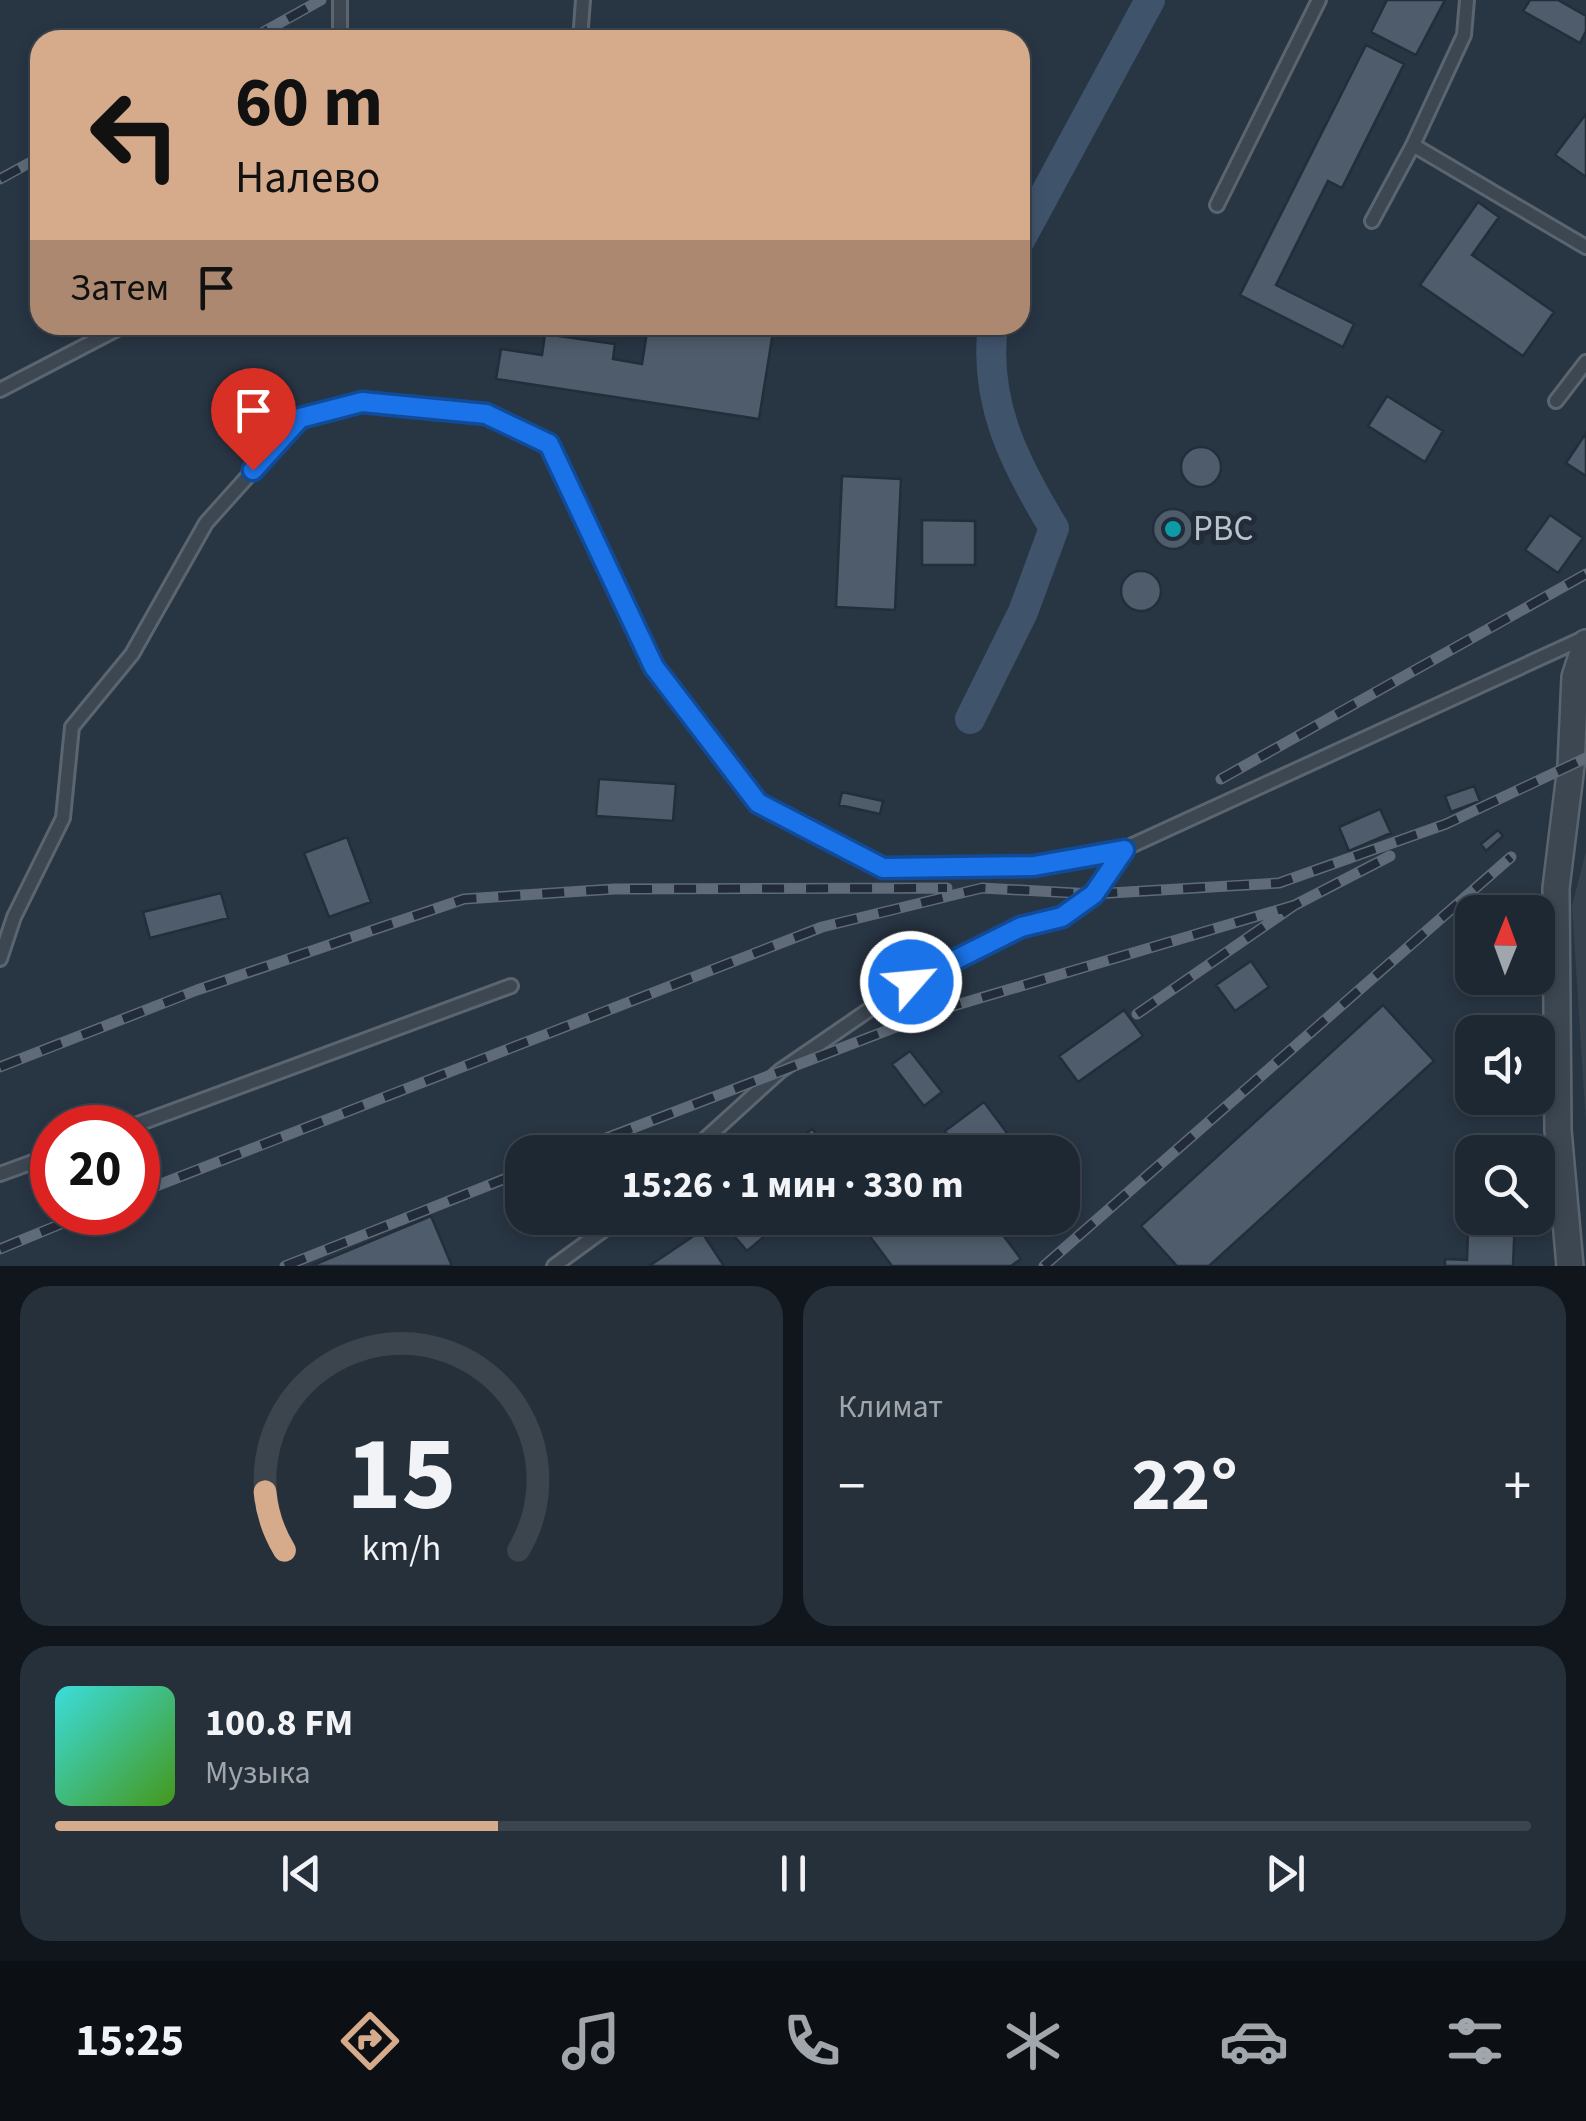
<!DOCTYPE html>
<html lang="ru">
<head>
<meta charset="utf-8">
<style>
  :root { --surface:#1e2832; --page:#26303a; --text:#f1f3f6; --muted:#a1a6ac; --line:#3c444d; --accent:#d6ab8b }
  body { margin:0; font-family:"Source Sans 3",sans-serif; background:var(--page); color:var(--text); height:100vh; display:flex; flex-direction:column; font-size:38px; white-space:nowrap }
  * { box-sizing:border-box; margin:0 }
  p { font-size:32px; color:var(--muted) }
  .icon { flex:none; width:55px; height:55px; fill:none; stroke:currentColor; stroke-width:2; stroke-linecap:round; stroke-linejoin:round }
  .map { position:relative; height:1266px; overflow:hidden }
  .drawer { display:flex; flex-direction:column; gap:20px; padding:20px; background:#10161c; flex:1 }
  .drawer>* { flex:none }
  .top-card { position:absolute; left:30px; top:30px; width:1000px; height:305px; border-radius:30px; box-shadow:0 5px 15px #0003,0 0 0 2px var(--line); background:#d6ab8b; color:#111; overflow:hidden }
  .needle { width:65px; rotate:1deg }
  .tools { position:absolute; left:1455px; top:895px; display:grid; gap:20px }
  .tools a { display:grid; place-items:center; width:100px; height:100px; border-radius:20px; background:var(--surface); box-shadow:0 5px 15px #0003,0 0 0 2px var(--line); font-size:50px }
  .speed { position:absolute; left:30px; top:1105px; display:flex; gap:20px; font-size:50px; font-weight:700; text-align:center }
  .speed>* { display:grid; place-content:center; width:130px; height:130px; border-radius:50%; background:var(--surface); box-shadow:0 5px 15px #0003,0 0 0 2px var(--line); line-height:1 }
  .speed .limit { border:15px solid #d22; background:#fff; color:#111 }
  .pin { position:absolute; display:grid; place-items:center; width:85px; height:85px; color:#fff; margin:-102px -42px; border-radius:50% 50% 50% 0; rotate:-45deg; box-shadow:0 0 10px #0007 }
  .pin .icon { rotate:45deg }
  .me { position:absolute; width:110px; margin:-55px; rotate:63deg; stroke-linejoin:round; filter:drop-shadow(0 0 8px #0008) }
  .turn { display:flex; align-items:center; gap:35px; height:210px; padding:0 40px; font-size:45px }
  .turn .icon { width:130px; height:130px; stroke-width:2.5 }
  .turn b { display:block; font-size:70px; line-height:85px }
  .then { display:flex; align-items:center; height:95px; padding:0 40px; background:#0003; gap:20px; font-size:38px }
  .big { font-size:75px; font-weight:700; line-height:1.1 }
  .drawer .card { flex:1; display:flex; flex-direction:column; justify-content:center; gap:15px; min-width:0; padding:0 35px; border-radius:30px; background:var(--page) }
  .drawer .dial { align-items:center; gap:0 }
  .dial svg { height:260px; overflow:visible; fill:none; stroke:var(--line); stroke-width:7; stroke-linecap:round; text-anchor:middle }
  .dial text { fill:var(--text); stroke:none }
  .song { display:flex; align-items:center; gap:30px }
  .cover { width:120px; height:120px; border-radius:15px; background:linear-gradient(135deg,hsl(180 70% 55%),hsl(100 70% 35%)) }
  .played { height:10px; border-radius:5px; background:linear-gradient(90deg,var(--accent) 30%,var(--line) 30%) }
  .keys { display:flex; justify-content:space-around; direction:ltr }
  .heat { display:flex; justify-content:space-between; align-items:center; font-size:55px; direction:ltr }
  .drawer .tiles { flex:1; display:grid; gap:20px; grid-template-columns:1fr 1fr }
  .card:last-child { grid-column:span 2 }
  .trip { position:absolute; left:505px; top:1135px; width:575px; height:100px; border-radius:30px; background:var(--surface); box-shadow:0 5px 15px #0003,0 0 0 2px var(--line); font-weight:700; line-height:100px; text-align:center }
  .menu { display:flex; height:160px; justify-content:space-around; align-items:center; background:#0c1014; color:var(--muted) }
  .menu .icon { width:70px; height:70px }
  .menu .selected { color:var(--accent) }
  .menu b { font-size:45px; color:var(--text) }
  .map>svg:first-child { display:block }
  .airport { fill:#37424f }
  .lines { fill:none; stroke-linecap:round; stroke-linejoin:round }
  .canal { stroke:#3f536b; stroke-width:30 }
  .building { fill:#4f5c6b; stroke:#232e3a; stroke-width:2.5 }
  .lane-casing { stroke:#5b6570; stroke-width:18 }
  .street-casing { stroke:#5b6570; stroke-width:30 }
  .lane { stroke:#3d4752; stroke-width:12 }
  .street { stroke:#3d4752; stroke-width:25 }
  .rail-casing { stroke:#5f6b79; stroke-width:11 }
  .rail { stroke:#212c38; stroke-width:8; stroke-dasharray:22; stroke-linecap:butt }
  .route-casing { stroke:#114b97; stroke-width:25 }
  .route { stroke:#1a73e8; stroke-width:18 }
  .culture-dot { fill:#0f9aa8; stroke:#212c38; stroke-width:4 }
  .labels { text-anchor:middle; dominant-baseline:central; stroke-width:10; stroke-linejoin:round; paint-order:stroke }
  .poi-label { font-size:35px; fill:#bac2cc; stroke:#212c38; text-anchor:start }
</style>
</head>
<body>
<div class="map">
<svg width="1586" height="1266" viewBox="0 0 1586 1266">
  <rect width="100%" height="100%" fill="#283543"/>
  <path class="airport" d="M1586 851V1123L1572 906Z"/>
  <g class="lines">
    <path class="canal" d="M1020 240 1150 0
      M970 719 1023 612 1054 528C1015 464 983 402 993 325"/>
  </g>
  <path class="building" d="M1387 0H1445L1416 55 1371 32Z
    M1530 0H1558L1586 16V31L1580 43 1523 11Z
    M1366 45 1404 64 1342 188 1328 181 1276 285 1354 324 1343 347 1240 295Z
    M1586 114V177L1555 155Z
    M1478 202 1499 217 1472 255 1554 312 1523 356 1420 285Z
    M441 325H477V332H441Z
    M648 325H728L773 332 759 419 496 379 501 349 542 355 545 334 615 344 613 359 642 364Z
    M1387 396 1443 431 1425 462 1368 426Z
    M1586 433V476L1566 463Z
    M1181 467a20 20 0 1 1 40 0a20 20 0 1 1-40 0Z
    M842 476 901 479 895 610 836 607Z
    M1153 529a20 20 0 1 1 40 0a20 20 0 1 1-40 0Z
    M1550 515 1583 538 1558 573 1525 550Z
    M922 520 975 521V565H922Z
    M1121 591a20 20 0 1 1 40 0a20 20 0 1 1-40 0Z
    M599 779 676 784 673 821 596 816Z
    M1474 786 1480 801 1451 812 1445 796Z
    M842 792 883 801 880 814 839 805Z
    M1380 809 1391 833 1349 851 1339 827Z
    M1498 830 1503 836 1486 851 1481 844Z
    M347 837 371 902 329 917 304 853Z
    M221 893 228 918 150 938 143 912Z
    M1251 961 1269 987 1235 1011 1216 985Z
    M1383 1005 1434 1061 1209 1266H1177L1141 1226Z
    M1124 1010 1143 1036 1078 1082 1059 1056Z
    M910 1051 942 1092 924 1106 892 1064Z
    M984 1102 1010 1137 990 1152H961L945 1131Z
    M812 1129 832 1152H784Z
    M1469 1204 1472 1218H1515L1513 1266H1445V1259L1467 1260Z
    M431 1216 452 1266H311Z
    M719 1218H786L747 1251Z
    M872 1218H990L1021 1259 1011 1266H892L862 1226Z
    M701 1231 724 1266H649Z"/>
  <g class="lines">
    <defs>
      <path id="lane" d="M340 0V40
        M580 40 583 0
        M1413 145 1464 35 1467 0
        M1217 205 1319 0
        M1372 221 1413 145 1586 247
        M0 390 125 325
        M1556 401 1586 362
        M0 959 14 917 63 818 72 727 132 654 206 523 300 418 361 402 486 414 549 444 654 667 758 803 883 868 1033 866 1124 849 1586 637
        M127 1128 511 986
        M691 1152 780 1071 911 981 1021 927 1062 917 1093 894 1124 849
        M0 1174 52 1155
        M554 1266 620 1218"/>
      <path id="street" d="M1570 1266 1558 1130 1556 888 1571 766 1575 677 1586 643"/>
    </defs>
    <use href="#lane" class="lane-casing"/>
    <use href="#street" class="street-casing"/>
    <use href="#lane" class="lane"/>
    <use href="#street" class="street"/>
    <defs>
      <path id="rail" d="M249 40 321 0
        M0 179 40 157
        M1221 779 1586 574
        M1137 1014 1295 905 1390 856
        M0 1067 197 990 464 899 614 889 947 888
        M570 1152 943 1009 1295 905
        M138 1193 822 927 982 888 1093 894 1279 883 1446 824 1586 758
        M0 1249 90 1212
        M285 1266 522 1172
        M1044 1266 1511 857"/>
    </defs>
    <use href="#rail" class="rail-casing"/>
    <use href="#rail" class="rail"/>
  </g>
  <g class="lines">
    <defs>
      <path id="route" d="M253 470 300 418 362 402 486 414 549 444 654 667 758 803 883 868 1034 866 1124 850 1094 894 1062 917 1021 927 911 982"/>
    </defs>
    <use href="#route" class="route-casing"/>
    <use href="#route" class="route"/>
  </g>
  <circle class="culture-dot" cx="1173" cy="529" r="10"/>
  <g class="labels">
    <g class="poi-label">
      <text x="1193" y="529">РВС</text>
    </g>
  </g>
</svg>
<div class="tools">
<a><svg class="needle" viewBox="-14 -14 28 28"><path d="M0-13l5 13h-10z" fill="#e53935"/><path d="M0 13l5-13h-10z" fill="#a1a6ac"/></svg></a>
<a><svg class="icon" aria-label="sound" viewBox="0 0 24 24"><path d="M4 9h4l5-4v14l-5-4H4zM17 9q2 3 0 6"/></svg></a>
<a><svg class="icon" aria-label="search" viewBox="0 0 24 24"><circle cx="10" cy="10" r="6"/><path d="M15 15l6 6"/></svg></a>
</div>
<div class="speed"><div class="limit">20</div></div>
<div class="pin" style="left:253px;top:470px;background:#d93025"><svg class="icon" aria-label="arrive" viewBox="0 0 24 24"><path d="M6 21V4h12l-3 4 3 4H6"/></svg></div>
<svg class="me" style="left:911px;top:982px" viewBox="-20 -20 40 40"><circle r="17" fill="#1a73e8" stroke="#fff" stroke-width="3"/><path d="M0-11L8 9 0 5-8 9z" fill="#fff"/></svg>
<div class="trip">15:26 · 1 мин · 330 m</div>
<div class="top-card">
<div class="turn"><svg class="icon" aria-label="left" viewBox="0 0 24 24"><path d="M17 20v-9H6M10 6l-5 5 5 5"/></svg><div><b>60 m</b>Налево</div></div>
<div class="then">Затем<svg class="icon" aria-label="arrive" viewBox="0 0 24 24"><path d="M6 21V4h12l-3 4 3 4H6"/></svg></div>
</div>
</div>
<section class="drawer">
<div class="tiles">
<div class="card dial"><svg viewBox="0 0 100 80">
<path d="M14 69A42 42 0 1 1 86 69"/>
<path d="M14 69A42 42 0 0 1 8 51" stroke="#d6ab8b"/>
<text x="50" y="56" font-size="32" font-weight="700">15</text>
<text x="50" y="72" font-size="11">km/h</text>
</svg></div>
<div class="card"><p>Климат</p>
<div class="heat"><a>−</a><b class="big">22°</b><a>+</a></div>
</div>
<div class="card">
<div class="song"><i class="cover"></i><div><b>100.8 FM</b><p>Музыка</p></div></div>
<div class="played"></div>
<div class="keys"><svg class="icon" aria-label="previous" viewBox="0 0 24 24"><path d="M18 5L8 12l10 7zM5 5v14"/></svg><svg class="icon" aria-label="pause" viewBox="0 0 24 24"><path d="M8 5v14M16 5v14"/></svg><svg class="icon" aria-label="next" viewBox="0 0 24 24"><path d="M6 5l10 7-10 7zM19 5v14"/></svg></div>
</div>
</div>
</section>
<nav class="menu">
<b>15:25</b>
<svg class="icon selected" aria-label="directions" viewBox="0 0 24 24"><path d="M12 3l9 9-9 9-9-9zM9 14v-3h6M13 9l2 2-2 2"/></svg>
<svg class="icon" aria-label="music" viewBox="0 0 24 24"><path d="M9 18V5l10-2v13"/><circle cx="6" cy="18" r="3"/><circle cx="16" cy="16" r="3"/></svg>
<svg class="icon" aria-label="phone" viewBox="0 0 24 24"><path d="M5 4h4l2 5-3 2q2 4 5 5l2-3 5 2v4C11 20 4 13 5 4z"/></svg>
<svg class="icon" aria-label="climate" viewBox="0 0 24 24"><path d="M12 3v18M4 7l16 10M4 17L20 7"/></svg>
<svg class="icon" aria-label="car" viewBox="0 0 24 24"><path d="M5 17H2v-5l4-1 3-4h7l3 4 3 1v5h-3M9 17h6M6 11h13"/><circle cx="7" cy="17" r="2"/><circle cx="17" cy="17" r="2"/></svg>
<svg class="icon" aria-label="filters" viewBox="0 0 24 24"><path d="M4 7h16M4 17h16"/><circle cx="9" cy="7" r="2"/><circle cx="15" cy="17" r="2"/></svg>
</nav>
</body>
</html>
